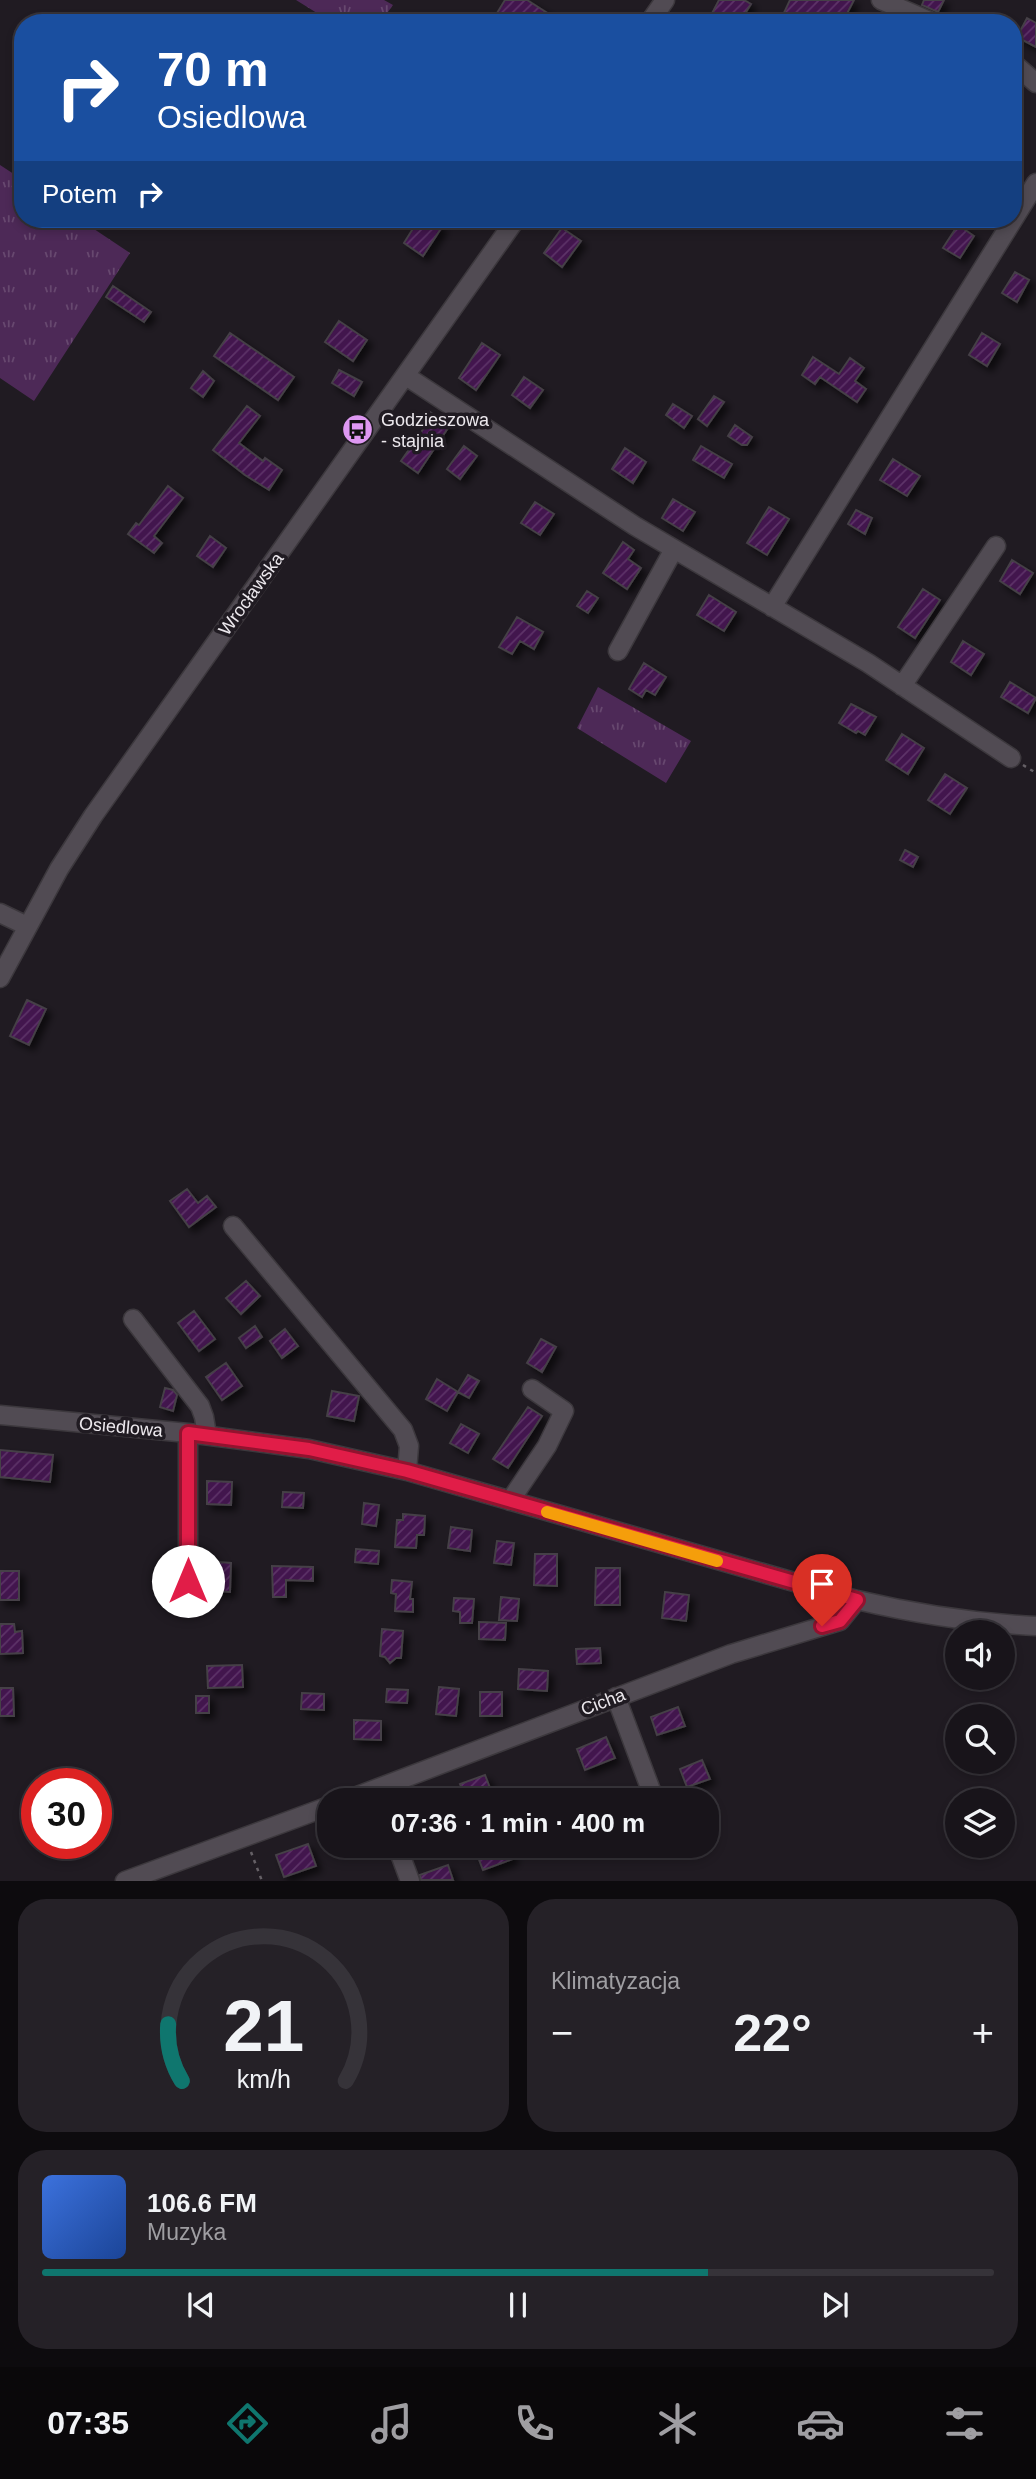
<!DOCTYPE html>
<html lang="pl">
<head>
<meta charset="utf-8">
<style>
  :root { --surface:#18141a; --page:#252127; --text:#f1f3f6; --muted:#9f9ea2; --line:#363339; --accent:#0f766e }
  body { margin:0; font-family:Helvetica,sans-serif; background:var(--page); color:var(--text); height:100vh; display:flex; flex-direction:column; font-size:26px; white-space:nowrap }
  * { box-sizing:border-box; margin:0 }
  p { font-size:23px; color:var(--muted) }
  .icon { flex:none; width:38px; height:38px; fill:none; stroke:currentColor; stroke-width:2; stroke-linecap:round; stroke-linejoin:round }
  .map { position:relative; height:1881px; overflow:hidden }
  .side { display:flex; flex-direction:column; gap:18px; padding:18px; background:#0d0b0e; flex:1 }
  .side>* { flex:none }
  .hud { position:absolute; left:14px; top:14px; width:1008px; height:214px; border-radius:28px; box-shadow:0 4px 10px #0003,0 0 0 2px var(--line); background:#1a4fa0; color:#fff; overflow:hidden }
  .tools { position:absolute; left:945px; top:1620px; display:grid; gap:14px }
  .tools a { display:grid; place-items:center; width:70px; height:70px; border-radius:50%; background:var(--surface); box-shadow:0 4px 10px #0003,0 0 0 2px var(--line); font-size:35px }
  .speed { position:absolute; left:21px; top:1768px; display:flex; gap:14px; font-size:35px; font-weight:700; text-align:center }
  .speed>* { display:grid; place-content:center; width:91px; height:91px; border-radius:50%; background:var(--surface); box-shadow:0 4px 10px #0003,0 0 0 2px var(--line); line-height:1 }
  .speed .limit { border:10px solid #d22; background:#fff; color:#111 }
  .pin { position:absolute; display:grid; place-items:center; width:60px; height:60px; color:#fff; margin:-72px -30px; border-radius:50% 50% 50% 0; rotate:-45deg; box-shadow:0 0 7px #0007 }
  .pin .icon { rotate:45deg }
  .me { position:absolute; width:77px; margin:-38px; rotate:0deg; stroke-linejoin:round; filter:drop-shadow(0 0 5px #0008) }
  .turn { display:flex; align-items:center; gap:24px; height:147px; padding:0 28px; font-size:32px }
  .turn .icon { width:91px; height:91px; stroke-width:2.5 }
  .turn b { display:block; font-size:49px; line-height:60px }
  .then { display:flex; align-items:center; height:66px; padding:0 28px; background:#0003; gap:14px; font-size:26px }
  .big { font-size:52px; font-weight:700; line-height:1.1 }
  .side .widget { flex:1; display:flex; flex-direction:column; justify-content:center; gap:10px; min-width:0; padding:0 24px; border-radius:28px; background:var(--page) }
  .side .dial { align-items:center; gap:0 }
  .dial svg { height:182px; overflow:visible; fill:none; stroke:var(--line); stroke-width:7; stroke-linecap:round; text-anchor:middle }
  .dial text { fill:var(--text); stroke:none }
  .song { display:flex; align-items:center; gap:21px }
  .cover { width:84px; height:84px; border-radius:10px; background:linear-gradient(135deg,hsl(220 70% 55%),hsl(220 70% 35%)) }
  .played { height:7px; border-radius:4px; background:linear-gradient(90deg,var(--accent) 70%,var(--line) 70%) }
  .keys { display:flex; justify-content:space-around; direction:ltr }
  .heat { display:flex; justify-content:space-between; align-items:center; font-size:38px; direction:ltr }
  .side .tiles { flex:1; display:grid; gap:18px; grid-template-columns:1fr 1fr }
  .widget:last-child { grid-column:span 2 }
  .trip { position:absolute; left:317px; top:1788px; width:402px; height:70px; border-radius:28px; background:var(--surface); box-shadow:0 4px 10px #0003,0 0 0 2px var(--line); font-weight:700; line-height:70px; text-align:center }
  .tabs { display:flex; height:112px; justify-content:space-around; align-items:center; background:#0a080a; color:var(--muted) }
  .tabs .icon { width:49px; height:49px }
  .tabs .on { color:var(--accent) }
  .tabs b { font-size:32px; color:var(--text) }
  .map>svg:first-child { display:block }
  .grass { fill:url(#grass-tufts) }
  .building { fill:url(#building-hatch); stroke:#453f46; stroke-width:2; filter:url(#shadow) }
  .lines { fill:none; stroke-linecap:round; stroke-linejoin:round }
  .minor-casing { stroke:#3c383d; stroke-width:21 }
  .path { stroke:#656066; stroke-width:2.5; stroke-dasharray:3.5 5; stroke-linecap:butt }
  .minor { stroke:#514b53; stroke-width:18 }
  .route-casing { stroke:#92132f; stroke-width:18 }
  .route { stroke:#e11d48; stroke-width:12 }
  .slow { stroke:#f59e0b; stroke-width:12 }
  .labels { text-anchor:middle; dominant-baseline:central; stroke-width:7; stroke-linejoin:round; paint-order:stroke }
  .poi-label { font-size:18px; fill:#ece8ed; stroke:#201b22; text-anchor:start }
  .street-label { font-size:18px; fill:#ece8ed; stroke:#201b22 }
</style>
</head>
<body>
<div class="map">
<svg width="1036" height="1881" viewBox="0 0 1036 1881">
  <defs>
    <pattern id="grass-tufts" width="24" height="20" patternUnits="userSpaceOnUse" patternTransform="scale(1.75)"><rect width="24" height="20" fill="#4d2957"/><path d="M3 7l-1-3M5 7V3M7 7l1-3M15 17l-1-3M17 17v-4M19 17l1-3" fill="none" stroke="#67486f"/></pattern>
    <pattern id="building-hatch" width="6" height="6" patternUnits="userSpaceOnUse" patternTransform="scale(1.75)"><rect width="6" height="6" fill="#42124e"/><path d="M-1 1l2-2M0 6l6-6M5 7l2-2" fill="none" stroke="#5d3468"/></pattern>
    <filter id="shadow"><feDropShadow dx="5" dy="5" stdDeviation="3.5" flood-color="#0009"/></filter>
  </defs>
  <rect width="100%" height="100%" fill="#201b22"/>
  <path class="grass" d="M296 0H384L393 5 380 23H333Z
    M0 165 23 180V219H79L130 253 34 401 0 378Z
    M598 687 691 741 666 783 577 728Z"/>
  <path class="building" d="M505 0H527L563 23H538L524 14 518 23H491Z
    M719 0H744L751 4 739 23H707Z
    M790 0H854L842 23H798L783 15Z
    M924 0H944L938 12 922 5Z
    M1027 18 1036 23V47L1017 37Z
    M419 219H429L442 227 423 256 404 243Z
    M958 225 974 236 960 258 943 248Z
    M562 228 581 241 562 267 544 253Z
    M1015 272 1029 280 1017 302 1002 293Z
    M113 286 151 312 144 322 106 297Z
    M339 321 367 340 353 361 325 342Z
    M230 333 294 377 278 400 214 356Z
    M982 333 1000 344 987 366 969 355Z
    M482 343 500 355 476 390 459 378Z
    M813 357 839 374 850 358 864 368 855 381 866 389 857 402 820 377 815 384 802 375Z
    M339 370 362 382 354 396 332 383Z
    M203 371 214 381 203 397 191 388Z
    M524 377 543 390 530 408 512 395Z
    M714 396 724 402 707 426 698 419Z
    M673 404 692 416 684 428 666 415Z
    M247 406 260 416 239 443 263 461 265 458 282 470 269 490 245 475 213 450Z
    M430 412 450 425 418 473 401 461 424 428 421 426Z
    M735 425 752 437 747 445H742L728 436Z
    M464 446 477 456 460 479 447 469Z
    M701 446 732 464 724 478 693 460Z
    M625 448 646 462 633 483 612 469Z
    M893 459 920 476 907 496 880 480Z
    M168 486 183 498 154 536 162 543 154 553 128 534 136 523 139 525Z
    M673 499 695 512 683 531 662 518Z
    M535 502 554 514 540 535 521 523Z
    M769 507 789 519 767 555 747 543Z
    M856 510 872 518 865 534 848 524Z
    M210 536 226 548 213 567 197 556Z
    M623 542 634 550 628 559 641 568 627 589 603 573Z
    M1012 560 1033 573 1020 594 1000 581Z
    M923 589 940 600 915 638 898 627Z
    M587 591 598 598 588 613 577 606Z
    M709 595 736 612 724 631 697 615Z
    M517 617 543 632 534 649 520 641 512 654 499 647Z
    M963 641 984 654 971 675 951 662Z
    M644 663 666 677 655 695 646 690 642 697 629 689Z
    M1010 682 1036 698 1028 713 1001 697Z
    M851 704 876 717 865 735 858 731 856 733 839 723Z
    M902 734 924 748 908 774 886 760Z
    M945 774 967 788 950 814 928 800Z
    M905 850 918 857 913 867 900 860Z
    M27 1000 46 1009 29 1045 10 1036Z
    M187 1189 198 1203 207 1196 216 1207 189 1227 170 1201Z
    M246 1281 260 1296 241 1314 226 1298Z
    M194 1311 215 1339 199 1351 178 1323Z
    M255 1326 262 1337 246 1348 239 1338Z
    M285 1329 298 1346 282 1358 270 1341Z
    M541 1339 556 1347 542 1372 527 1363Z
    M226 1363 242 1386 222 1400 206 1377Z
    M468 1375 479 1381 469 1398 458 1392Z
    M437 1379 458 1392 447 1411 426 1399Z
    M165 1388 173 1390 177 1395 173 1411 160 1407Z
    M332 1391 359 1396 354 1421 327 1416Z
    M528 1407 542 1416 508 1468 493 1459Z
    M461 1424 479 1434 468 1453 450 1443Z
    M0 1450 53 1455 50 1482 0 1477Z
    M207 1481 232 1482 231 1505 207 1504Z
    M283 1492 304 1493 303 1508 282 1507Z
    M364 1503 379 1505 376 1526 362 1524Z
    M403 1514 425 1516 424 1535H417L416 1548 395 1547 397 1520H403Z
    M451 1527 472 1530 470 1551 448 1548Z
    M497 1541 514 1543 511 1565 494 1563Z
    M356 1549 379 1551 378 1564 355 1562Z
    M535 1554H557V1586L534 1585Z
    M218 1562 231 1563 230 1592 216 1591Z
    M272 1566 313 1567V1581L286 1580V1597H273Z
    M596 1568H620V1605H595Z
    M0 1571H19V1600H0Z
    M392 1580 412 1582 410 1599H413V1612L395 1611 396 1594 391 1593Z
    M665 1592 689 1595 686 1621 662 1618Z
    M501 1597 519 1599 517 1621 499 1620Z
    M454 1598 474 1599 472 1623H460V1612L453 1611Z
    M479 1622 506 1623 505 1640 479 1639Z
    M0 1624H14L15 1632 22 1631 23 1653 0 1654Z
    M382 1629 403 1631 401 1658H396L390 1663 385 1657 380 1656Z
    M600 1648 601 1663 577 1664 576 1649Z
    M242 1665 243 1687 208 1688 207 1666Z
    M519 1669 548 1671 547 1691 518 1689Z
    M439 1687 459 1689 456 1716 436 1714Z
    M0 1688H13L14 1716H0Z
    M387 1689 408 1690 407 1703 386 1702Z
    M480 1692H502V1716H480Z
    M302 1693 324 1694V1710L301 1709Z
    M196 1696H209V1713H196Z
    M678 1707 685 1726 657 1735 651 1717Z
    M354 1720 381 1721V1740L354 1739Z
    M606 1737 615 1758 585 1770 577 1749Z
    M702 1760 710 1779 687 1787 680 1769Z
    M485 1775 495 1801H467L460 1784Z
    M308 1844 316 1866 284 1877 276 1855Z
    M483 1846H509L513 1859 483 1870 475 1849Z
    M448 1865 453 1880H421L420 1875Z"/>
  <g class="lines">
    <defs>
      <path id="minor" d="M881 0 934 23
        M649 23 665 0
        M1013 63 1036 83
        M406 376 635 526 868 663 1011 758
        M772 607 1036 183
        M618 651 674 549
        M902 686 996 546
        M0 913 27 926
        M0 978 59 869 93 816 516 219
        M233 1226 403 1430 409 1446 407 1471
        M133 1319 200 1406 204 1417 207 1435
        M0 1415 188 1433 309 1449 407 1471 857 1600C916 1614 975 1623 1036 1626
        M510 1501 547 1446 564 1411 532 1389
        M188 1605V1433
        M616 1697 655 1801
        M344 1801 731 1654 840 1621 857 1600
        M397 1846 410 1881
        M125 1881 329 1806"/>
    </defs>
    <use href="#minor" class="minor-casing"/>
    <path class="path" d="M1023 765 1036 773
      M251 1852 262 1881"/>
    <use href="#minor" class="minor"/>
  </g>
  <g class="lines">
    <defs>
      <path id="route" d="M188 1581V1433L309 1449 407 1471 857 1600 840 1621 822 1626"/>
    </defs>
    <use href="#route" class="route-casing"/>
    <use href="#route" class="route"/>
    <path class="slow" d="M547 1512 717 1561"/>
  </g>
  <defs>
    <symbol id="bus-disc" viewBox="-11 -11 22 22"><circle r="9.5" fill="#de98f2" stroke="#201b22"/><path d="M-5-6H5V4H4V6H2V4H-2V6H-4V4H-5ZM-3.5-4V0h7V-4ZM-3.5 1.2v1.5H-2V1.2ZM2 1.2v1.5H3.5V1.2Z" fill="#111"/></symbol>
  </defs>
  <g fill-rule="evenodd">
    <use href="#bus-disc" x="340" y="412" width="35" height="35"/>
  </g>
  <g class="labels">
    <g class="poi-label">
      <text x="381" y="420">Godzieszowa<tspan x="381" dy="21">- stajnia</tspan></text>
    </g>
    <g class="street-label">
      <text transform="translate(251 594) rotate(-54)">Wrocławska</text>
      <text transform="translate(121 1427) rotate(5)">Osiedlowa</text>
      <text transform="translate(603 1702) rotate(-21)">Cicha</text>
    </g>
  </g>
</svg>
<div class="tools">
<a><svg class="icon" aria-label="sound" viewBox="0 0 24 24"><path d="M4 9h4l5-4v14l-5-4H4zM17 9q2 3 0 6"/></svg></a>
<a><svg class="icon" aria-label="search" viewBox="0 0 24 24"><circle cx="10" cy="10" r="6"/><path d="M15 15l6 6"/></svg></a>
<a><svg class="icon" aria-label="layers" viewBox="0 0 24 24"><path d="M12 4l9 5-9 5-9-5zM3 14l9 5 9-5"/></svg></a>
</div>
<div class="speed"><div class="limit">30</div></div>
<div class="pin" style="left:822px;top:1626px;background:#d93025"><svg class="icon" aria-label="arrive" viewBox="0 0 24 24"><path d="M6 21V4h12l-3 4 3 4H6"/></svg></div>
<svg class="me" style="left:188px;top:1581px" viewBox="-20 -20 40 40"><circle r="19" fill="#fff"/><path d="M0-13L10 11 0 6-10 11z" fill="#e11d48"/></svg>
<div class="trip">07:36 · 1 min · 400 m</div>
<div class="hud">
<div class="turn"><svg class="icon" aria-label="right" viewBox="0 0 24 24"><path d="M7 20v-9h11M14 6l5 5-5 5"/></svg><div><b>70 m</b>Osiedlowa</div></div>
<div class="then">Potem<svg class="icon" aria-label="right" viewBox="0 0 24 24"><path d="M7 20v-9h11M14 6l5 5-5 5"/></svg></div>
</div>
</div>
<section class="side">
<div class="tiles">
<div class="widget dial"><svg viewBox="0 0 100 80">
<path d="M14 69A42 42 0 1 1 86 69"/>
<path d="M14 69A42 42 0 0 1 8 44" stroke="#0f766e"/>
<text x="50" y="56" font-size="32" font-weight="700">21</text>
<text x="50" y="72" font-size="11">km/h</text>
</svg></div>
<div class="widget"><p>Klimatyzacja</p>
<div class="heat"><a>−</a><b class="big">22°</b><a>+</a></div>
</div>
<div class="widget">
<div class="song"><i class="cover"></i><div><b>106.6 FM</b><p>Muzyka</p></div></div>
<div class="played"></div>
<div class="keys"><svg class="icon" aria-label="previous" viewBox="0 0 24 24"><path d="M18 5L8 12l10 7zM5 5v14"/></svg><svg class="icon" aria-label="pause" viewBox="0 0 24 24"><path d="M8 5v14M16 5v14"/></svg><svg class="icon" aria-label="next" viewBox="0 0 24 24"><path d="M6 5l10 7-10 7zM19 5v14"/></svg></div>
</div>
</div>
</section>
<nav class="tabs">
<b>07:35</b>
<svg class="icon on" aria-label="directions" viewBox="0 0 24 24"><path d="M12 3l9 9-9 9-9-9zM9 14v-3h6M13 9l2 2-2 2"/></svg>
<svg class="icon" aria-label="music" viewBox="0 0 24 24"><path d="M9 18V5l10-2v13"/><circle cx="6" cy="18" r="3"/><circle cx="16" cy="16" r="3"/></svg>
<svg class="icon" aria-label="phone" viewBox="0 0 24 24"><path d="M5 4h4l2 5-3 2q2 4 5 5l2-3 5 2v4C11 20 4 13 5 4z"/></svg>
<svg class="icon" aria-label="climate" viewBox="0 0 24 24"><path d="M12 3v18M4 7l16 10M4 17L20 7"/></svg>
<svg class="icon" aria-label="car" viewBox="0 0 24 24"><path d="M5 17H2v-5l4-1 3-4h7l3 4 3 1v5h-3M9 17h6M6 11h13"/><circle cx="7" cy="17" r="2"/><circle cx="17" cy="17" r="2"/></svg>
<svg class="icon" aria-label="filters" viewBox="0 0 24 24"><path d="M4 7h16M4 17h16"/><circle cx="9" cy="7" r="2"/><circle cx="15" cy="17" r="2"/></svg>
</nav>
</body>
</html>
